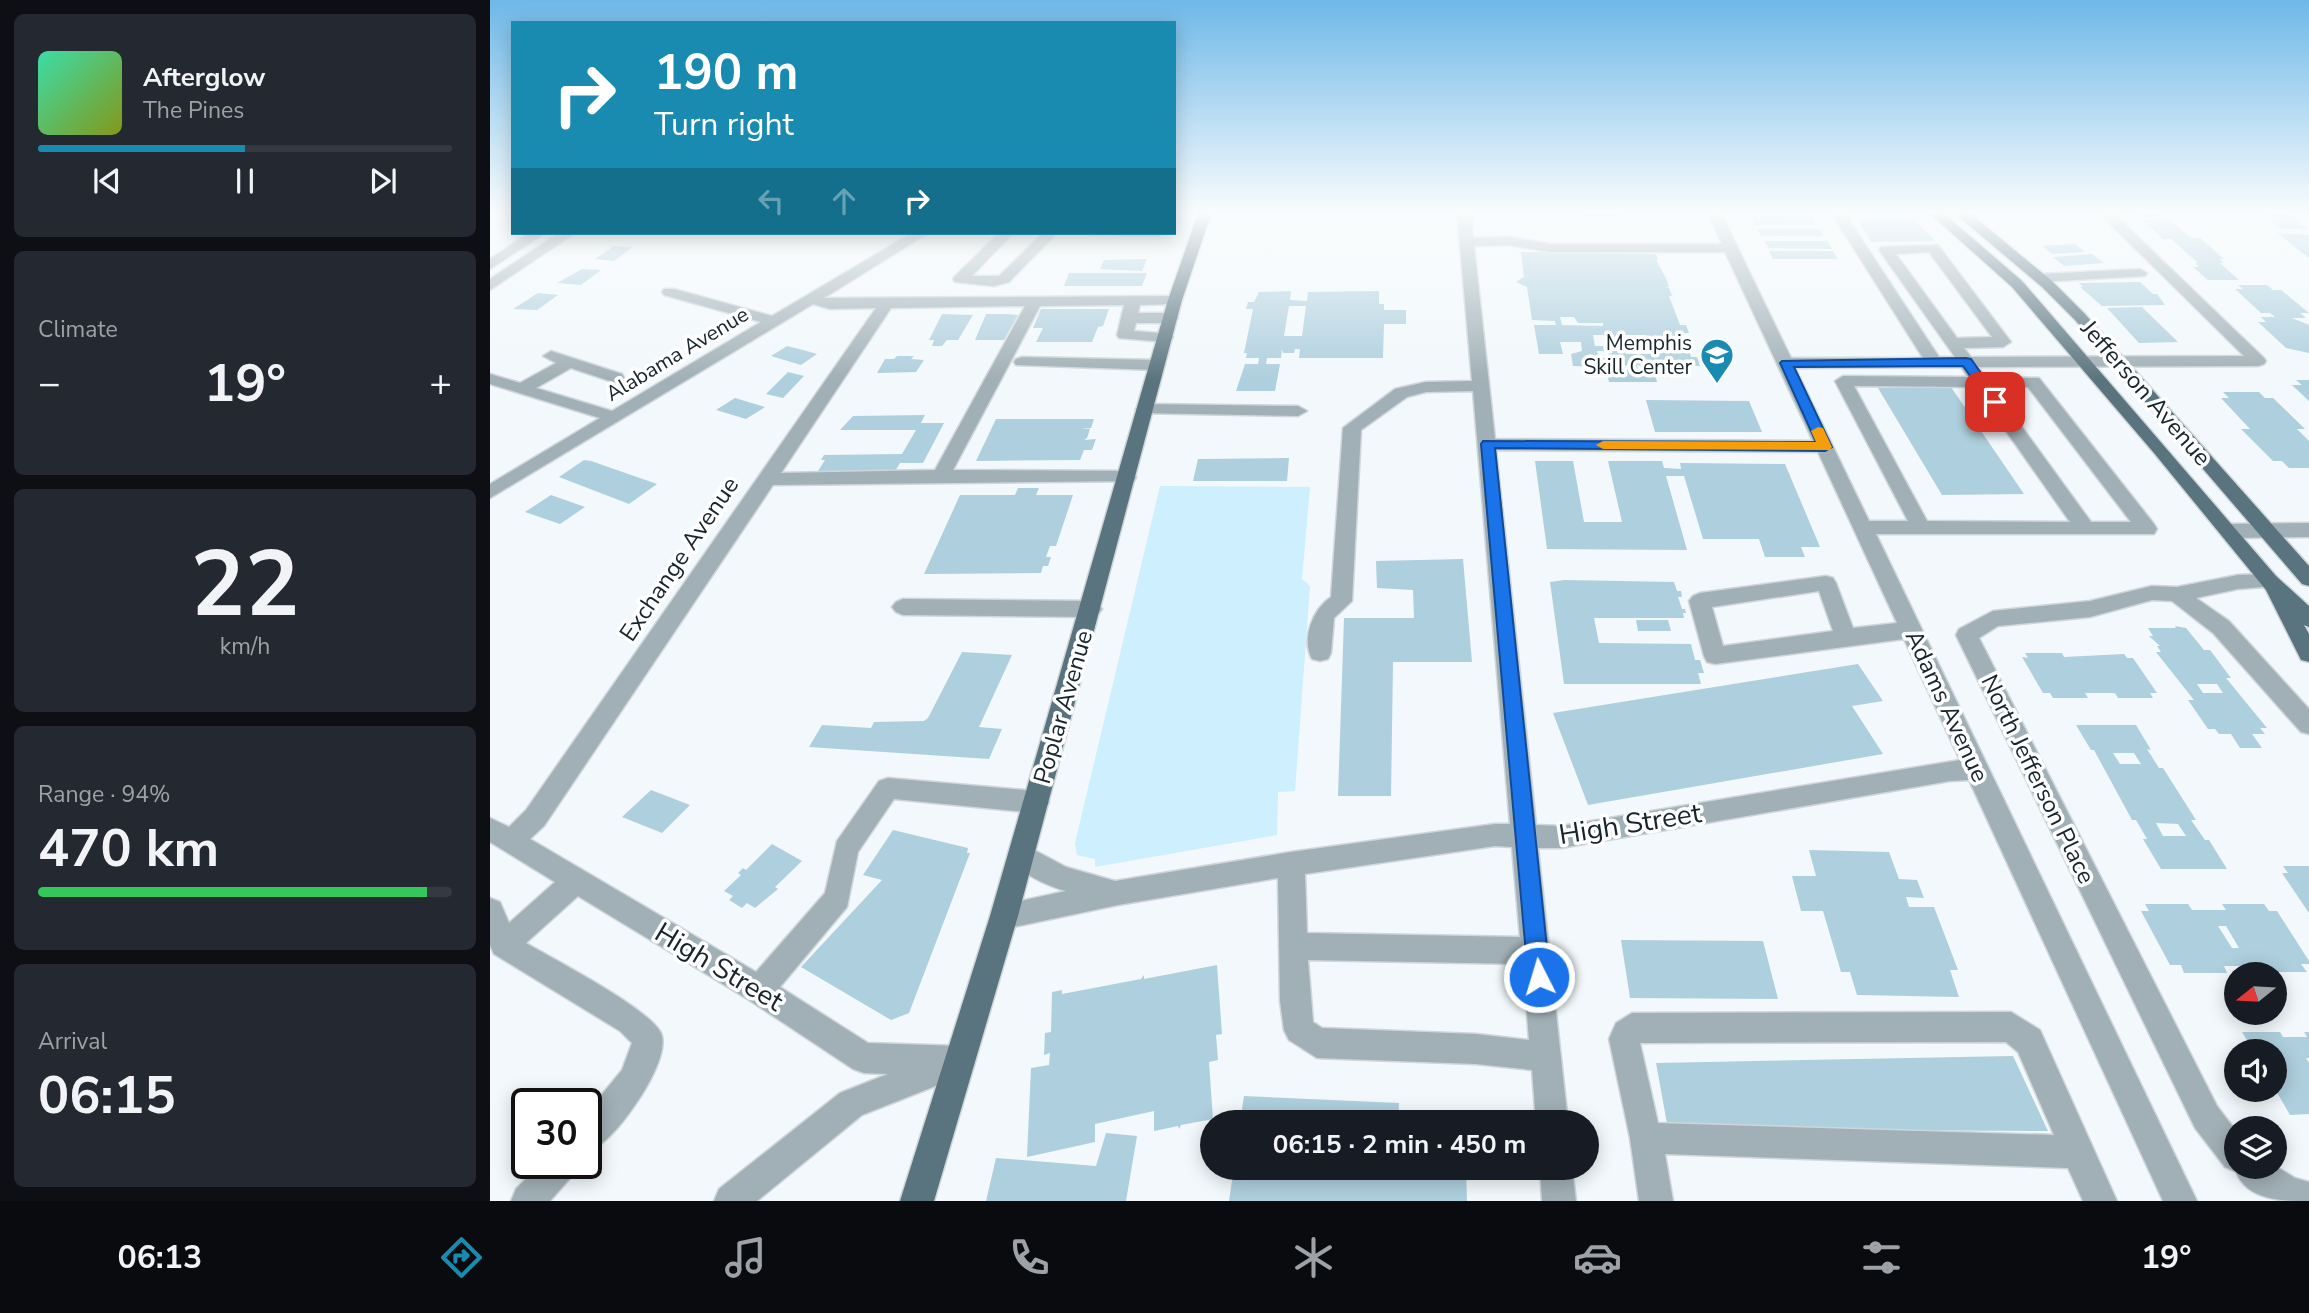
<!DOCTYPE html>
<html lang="en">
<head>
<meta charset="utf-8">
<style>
  :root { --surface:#171b24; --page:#242831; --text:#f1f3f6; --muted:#9ea1a6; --line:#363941; --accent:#1a8bb0 }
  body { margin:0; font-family:"Nunito Sans",sans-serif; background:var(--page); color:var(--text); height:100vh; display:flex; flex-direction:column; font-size:26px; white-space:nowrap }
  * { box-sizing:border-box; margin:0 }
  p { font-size:23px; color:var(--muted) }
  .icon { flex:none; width:38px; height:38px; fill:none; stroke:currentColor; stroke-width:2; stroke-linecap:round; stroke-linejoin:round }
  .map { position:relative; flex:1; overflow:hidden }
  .details { display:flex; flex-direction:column; gap:14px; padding:14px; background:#0d0f14; width:490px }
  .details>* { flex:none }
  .hud { position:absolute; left:21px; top:21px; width:665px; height:214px; border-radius:0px; box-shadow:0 4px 18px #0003; background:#1a8bb0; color:#fff; overflow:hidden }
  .needle { width:46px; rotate:252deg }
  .fabs { position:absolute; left:1734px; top:962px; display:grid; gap:14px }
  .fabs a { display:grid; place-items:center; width:63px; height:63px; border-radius:50%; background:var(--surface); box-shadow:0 4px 18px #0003; font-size:35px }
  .speed { position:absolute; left:21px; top:1088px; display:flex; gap:14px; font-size:35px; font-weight:700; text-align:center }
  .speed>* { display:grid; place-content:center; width:91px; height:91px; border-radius:50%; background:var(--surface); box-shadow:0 4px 18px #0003; line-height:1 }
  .speed .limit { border:4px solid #111; border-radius:10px; background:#fff; color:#111 }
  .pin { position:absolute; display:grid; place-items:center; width:60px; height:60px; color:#fff; margin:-30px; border-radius:14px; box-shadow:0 4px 10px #0006 }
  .me { position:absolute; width:77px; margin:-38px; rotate:355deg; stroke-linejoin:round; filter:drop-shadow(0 0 5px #0008) }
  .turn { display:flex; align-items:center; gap:24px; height:147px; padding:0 28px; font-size:32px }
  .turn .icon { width:91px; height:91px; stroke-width:2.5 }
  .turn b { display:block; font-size:49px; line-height:60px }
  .lanes { display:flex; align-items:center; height:66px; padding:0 28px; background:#0003; justify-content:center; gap:35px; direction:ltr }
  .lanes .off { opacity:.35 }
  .big { font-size:52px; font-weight:700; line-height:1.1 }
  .details .tile { flex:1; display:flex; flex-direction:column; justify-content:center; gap:10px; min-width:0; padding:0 24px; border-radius:10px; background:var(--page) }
  .details .dial { align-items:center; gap:0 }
  .dial b { font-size:91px; line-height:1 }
  .song { display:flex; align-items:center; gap:21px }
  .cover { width:84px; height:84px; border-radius:10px; background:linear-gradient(135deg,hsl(160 70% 55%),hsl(70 70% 35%)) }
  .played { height:7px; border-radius:4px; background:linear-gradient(90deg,var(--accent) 50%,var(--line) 50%) }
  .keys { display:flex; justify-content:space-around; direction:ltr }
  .heat { display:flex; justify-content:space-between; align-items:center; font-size:38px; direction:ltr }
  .charge { height:10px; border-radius:5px; background:linear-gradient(90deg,#34c759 94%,var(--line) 0) }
  .trip { position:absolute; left:710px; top:1110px; width:399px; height:70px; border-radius:35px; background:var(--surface); box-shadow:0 4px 18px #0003; font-weight:700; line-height:70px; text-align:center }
  .menu { display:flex; height:112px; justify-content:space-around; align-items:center; background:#090b0e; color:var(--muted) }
  .menu .icon { width:49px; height:49px }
  .menu .selected { color:var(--accent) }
  .menu b { font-size:32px; color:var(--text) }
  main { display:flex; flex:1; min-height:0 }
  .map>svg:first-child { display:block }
  .green { fill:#cdeffe }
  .building { fill:#aecfde; fill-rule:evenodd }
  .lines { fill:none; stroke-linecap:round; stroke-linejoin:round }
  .minor-casing { stroke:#cfd6da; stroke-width:3 }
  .major-casing { stroke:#cfd6da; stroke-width:3 }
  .minor { fill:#a1b0b6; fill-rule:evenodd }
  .major { fill:#5a747f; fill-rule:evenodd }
  .route { fill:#1a73e8; stroke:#114b97; stroke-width:2 }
  .slow { fill:#f59e0b }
  .labels { text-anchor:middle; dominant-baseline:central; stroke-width:7; stroke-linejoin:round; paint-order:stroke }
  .far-poi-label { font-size:21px; fill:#17242a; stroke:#fff; text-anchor:end }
  .far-street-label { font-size:21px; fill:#17242a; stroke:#fff }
  .street-label { font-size:24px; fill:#17242a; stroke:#fff }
  .near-street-label { font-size:28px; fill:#17242a; stroke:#fff }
</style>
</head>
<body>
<main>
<section class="details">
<div class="tile">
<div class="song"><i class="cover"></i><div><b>Afterglow</b><p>The Pines</p></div></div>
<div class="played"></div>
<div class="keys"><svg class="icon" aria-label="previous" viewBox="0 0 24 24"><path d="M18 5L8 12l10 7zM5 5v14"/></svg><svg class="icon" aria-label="pause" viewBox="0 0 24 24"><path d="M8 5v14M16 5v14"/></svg><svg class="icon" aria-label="next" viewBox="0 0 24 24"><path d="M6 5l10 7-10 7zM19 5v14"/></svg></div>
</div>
<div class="tile"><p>Climate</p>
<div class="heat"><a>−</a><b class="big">19°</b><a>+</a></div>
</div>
<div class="tile dial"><b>22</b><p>km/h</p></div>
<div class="tile"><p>Range · 94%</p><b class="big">470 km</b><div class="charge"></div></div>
<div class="tile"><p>Arrival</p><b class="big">06:15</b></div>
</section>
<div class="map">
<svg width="1819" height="1201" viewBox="0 0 1819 1201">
  <rect width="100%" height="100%" fill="#f2f8fb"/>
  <path class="green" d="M670 486 820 487 812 579 820 586 805 791 788 792 787 835 605 867V859L587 855 585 843Z"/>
  <path class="building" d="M1090 211H1131L1133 217H1091Z
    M1642 211H1665L1676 217H1648Z
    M1769 211H1797L1811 222H1806L1819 229H1792Z
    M1261 217 1322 218 1326 225H1265Z
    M1424 219 1445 241 1381 242 1368 220Z
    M1652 220H1680L1701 238H1710L1734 259H1729L1734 263H1730L1749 280H1718L1703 267H1709L1705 263H1708L1681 239H1673Z
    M1267 229H1329L1333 236H1271Z
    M599 233H671L669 237H641L597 235Z
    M1787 233 1819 235V258Z
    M1274 241H1337L1342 249 1279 248Z
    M1585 244 1595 252 1562 254 1552 246Z
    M124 246 143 247 124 261 105 259Z
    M1279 251H1343L1348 259H1283Z
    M1031 252 1166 254 1168 260H1166L1176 278 1179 287H1176L1179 288 1182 296H1179L1190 325H1196L1199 333H1192L1203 350H1199L1201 357H1207L1210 366 1166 365 1164 368 1147 365 1148 370H1164L1167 382H1119L1116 370H1142L1140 365 1122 367 1114 335H1103L1105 346H1113L1114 351H1107L1109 358H1116L1117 363H1110L1111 367 1083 366 1081 354 1092 351 1091 342H1070L1073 354H1049L1044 325H1066L1065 321 1042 320 1037 287 1026 282 1034 277ZM1070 317H1084L1088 323H1113V326L1072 325ZM1130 335H1156L1158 340H1164L1169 354H1136Z
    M1602 254 1614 263 1574 266 1563 257Z
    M652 259H657L652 271 610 269 614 260Z
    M92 269 111 270 91 285 67 283Z
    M579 273H657L652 286H574Z
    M1650 282 1663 294H1667L1675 305 1612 306 1590 287H1593L1589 283Z
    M1748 285H1777L1783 290H1791L1819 313H1810L1816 318H1802L1819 325V353L1796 348 1768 322H1776L1771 317H1785L1780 313H1771L1745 289H1753Z
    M801 291 800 300 817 301 818 292 889 291V304H894V310H916V324H894L893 358H809L810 349H805L804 353H793L792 349 791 358H777L776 364H790L785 391H746L755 364H768L769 358H756L757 353H754L763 309H756L758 302H764L769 292ZM799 306H816L812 336H794Z
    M48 293 68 295 47 310 23 309Z
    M1652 307 1688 342 1649 343 1617 308Z
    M551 309H619L613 326 608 327 602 342H546L553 328H543Z
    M452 314 483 315 468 340H457L452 346H442L444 340H439Z
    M496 314H516L528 315 514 340H485Z
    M297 346 313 350 327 354 311 365 281 356Z
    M407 356H424L421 359 434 360 426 372 387 373 395 359H404Z
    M298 372 314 376 293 398 276 394Z
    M1806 380H1819V401L1802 385H1812Z
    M1461 387 1534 494 1452 495 1388 388Z
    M1733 392H1769L1775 398H1783L1815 429H1807L1819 441V468H1799L1792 461H1783L1751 429H1760L1731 398H1739Z
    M245 398 275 407 256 419 226 410Z
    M1156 400 1259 401 1272 432H1165Z
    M435 415 431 423H454L433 463H410L405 471H328L335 460H331L334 455 412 454 426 430H350L363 416Z
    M506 419H604L601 428 591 429H600L597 438 594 440 606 439 602 450H594L590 460 486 461Z
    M799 458 797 481H703L708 459Z
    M94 460 101 461 167 484 139 504 69 477Z
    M1045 461H1083L1094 522H1132L1118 461H1172L1174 468 1191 469 1190 463 1295 464 1330 547H1311L1315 557H1275L1269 539H1213L1194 476H1176L1197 550 1057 549Z
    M528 488H549L546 495H583L566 546H560L556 557H561L558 566H553L551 573 434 574 470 495H525Z
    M61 495 95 507 70 524 35 512Z
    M973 559 982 662H903L901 796H848L854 618H924L923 590 887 588 886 561Z
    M1075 580 1184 582 1187 591H1191L1192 597H1188L1192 609H1195L1196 613H1193L1194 618H1104L1109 643 1201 644 1205 660H1210L1214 673H1208L1211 684H1074L1060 582Z
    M1146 620H1178L1181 631H1148Z
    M1685 626 1696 628 1714 650H1720L1741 678H1736L1777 728H1770L1775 734H1762L1772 748H1750L1741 734H1729L1725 729H1718L1698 700H1704L1666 652H1671L1667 646H1670L1659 636H1663L1658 628H1686ZM1707 684H1727L1733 693H1713Z
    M472 652 522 655 489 727 512 729 499 759 319 747 332 725 381 728 384 722 434 721 438 718Z
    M1535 653H1572L1574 657 1634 654 1637 658H1643L1667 693H1660L1663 698H1628L1625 693H1595L1598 698H1563L1560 693H1553L1532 657 1538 658Z
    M1368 664 1393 701 1362 706 1393 754 1098 805 1063 713Z
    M1586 725H1646L1661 750 1657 749 1669 768H1673L1706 820H1701L1715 840H1719L1737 869H1671L1653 839H1657L1646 820H1642L1604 750H1601ZM1623 753H1644L1651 764H1630ZM1666 823 1688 824 1696 836H1673Z
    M161 790 200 805 172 833 132 817Z
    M403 830 478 848 477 853H480L419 1013 401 1020 311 967 392 880 373 875Z
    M282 844 312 861 285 887 288 889 265 908 257 903 252 908 239 900 243 896 234 891 251 875 248 873 253 868 256 870Z
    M1319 850 1399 852 1409 879 1427 880 1434 898 1416 897 1419 907H1444L1468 970H1460L1469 997 1367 995 1360 972H1351L1333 911H1311L1302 876H1326Z
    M1793 866H1819V913L1792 873H1798Z
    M1655 904H1698L1702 910H1736L1732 904H1774L1779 911H1787L1819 961V964H1811L1817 972H1773L1769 966H1734L1737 973H1694L1691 965H1680L1651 911H1659ZM1728 926H1736L1749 948H1742Z
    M1131 940 1273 941 1288 999 1140 998Z
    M727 965 732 1034 726 1035 728 1060 719 1062 723 1119 691 1125 689 1129 688 1126 664 1131V1111L605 1124V1142L537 1157 541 1068 559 1065 560 1053 554 1055 555 1033 561 1032 562 992 572 990V994L651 979 654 975V979Z
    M1752 1032H1790L1793 1037H1817L1814 1032H1819V1058H1816L1819 1063V1114L1800 1115 1785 1089V1052H1764Z
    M1523 1056 1558 1131 1178 1129 1166 1063Z
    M754 1096 909 1103 908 1122H750Z
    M616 1133 647 1136 636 1201H496L506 1158 606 1166Z
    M744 1167H976L977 1201H739Z"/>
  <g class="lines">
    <defs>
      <path id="minor" d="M3 211H23V216Z
        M967 211H981L983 238 1019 237 1060 244H1232L1217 211H1230L1301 358H1433L1340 211H1353L1449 357H1465L1389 250 1391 247 1448 245 1521 342 1513 347 1474 348 1481 357 1754 356 1607 211H1621L1774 358 1776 361 1774 364 1768 366 1488 367 1495 377 1549 378 1664 524 1667 529 1664 534H1386L1707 1201H1673L1479 780 1460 781 1071 848H1048L1078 1122H1046L1042 1070 986 1064 827 1058 799 1040 794 1030 790 1001 788 878 628 905 514 929 504 925 500 916 504 907 576 891C558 886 526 872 518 855L522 847 531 843 576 867 625 881 801 852 1005 824H1020L983 391 936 392 917 397 871 430 862 601 844 618 841 653 838 659 830 661 822 659C811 639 823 609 841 597L853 428 905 389 936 382 982 381ZM1019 245 1060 252H1235L1323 441 1005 439 984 246ZM1439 252 1502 337 1467 338 1406 254ZM1471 367 1478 377 1353 376 1345 381 1418 521H1379L1305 368ZM1364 386 1485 387 1580 522 1437 521ZM1503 387H1538L1641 522H1601ZM1006 450 1328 452 1407 623 1363 628 1346 583 1343 578 1336 576 1210 593 1203 596 1199 601 1214 656 1217 662 1225 664 1414 639 1470 760 1071 826 1046 825ZM1329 591 1343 631 1233 646 1222 607ZM1005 846 1022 847 1030 937 817 933 815 874ZM818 960 1033 964 1039 1040 986 1034 832 1028 823 1022Z
        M39 233H55L0 269V259Z
        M69 233H85L0 290V279Z
        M422 233H438L334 298 685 296 692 300 685 304 650 305 648 313H680L688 318 680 323H646L644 331 681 334 683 337 681 340 675 342 629 338 627 335 634 305 550 306 463 470 637 471 646 477 644 481 283 485 54 826 40 839 266 972 335 893 347 841 389 781 398 778 546 791 555 794 559 802 555 810 546 813 404 799 368 852 357 907 290 987 378 1043 470 1046 481 1050 485 1061 481 1072 372 1115 267 1201H224L229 1189 350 1093 398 1074 374 1073 363 1069 259 1000 88 896 36 943C61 958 167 1012 172 1036 176 1053 160 1082 151 1096 138 1116 119 1143 96 1153V1114L132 1070 142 1043 130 1031 4 954 0 945V898L10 902 19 923 65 882 0 842V818L19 827 36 810 386 308 340 309 323 304 0 498V484L110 418 0 384V374L30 383 66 363 53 356 61 351 67 353 132 374 134 378 126 383 81 368 46 388 122 411 271 322 174 295 172 292 174 289H184L282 316ZM535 306 445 470 291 473 401 308Z
        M509 233H523L482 276H509L553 233H567L519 282 504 286 465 282 463 279 465 276Z
        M1650 269 1657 273 1655 276 1550 282 1543 278 1550 274Z
        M532 357 667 360 675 365 667 370 526 365 524 362 526 359Z
        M655 404 808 406 817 411 808 416 649 413 646 409Z
        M1819 523V537L1739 538 1732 536 1729 531 1732 526 1739 524Z
        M1779 574 1786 576 1789 581 1786 586 1748 589 1706 598 1739 621 1819 709V734L1811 732 1723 633 1682 601 1662 600 1600 617 1508 626 1489 638 1727 1106 1746 1131V1167L1785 1166 1805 1178 1819 1182V1201C1793 1201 1758 1201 1746 1172L1735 1167 1705 1128 1466 635 1469 629 1503 611 1600 601 1662 586 1687 587 1748 575Z
        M413 599 601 601 608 604 612 609 608 614 601 617 413 615 406 612 402 607 406 602Z
        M1521 1012 1550 1030 1627 1201H1593L1578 1168 1175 1154 1183 1201H1149L1140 1138 1119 1039 1126 1023 1142 1013ZM1516 1042 1528 1052 1564 1135 1168 1123 1150 1043Z
        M50 1164H88L83 1175 60 1201H21L26 1189Z
        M1050 1167H1082L1086 1201H1052Z"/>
      <path id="major" d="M709 211H722L692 300 528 916 444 1201H410L500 916 678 300Z
        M1437 211H1451L1532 281 1786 576 1819 606V627L1814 625 1819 634V662L1811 660 1776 590 1664 453 1522 287Z
        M1462 211H1477L1562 281 1595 314 1819 566V586L1812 584 1585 320 1552 287Z"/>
    </defs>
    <use href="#minor" class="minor-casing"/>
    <use href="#major" class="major-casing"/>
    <use href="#minor" class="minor"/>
    <use href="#major" class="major"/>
  </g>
  <linearGradient id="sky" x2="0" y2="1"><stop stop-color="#6eb8e8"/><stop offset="0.56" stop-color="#f9fcfd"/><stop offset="1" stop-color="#f9fcfd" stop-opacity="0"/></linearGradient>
  <rect width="1819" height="380" fill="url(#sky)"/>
  <path class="route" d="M1476 358 1481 359 1510 400V405H1501L1473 366 1304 367 1342 447 1335 451 1005 448 1060 977 1057 985 1049 988 1042 985 1038 977 991 444 993 441 1326 442 1290 363 1292 361Z"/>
  <path class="slow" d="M1328 427 1333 428 1342 447 1340 450 1113 449 1106 445 1113 441 1326 442 1321 431Z"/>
  <defs>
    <symbol id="school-pin" viewBox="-11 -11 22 30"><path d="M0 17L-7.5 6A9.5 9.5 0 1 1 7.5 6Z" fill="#1a8bb0" stroke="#fff"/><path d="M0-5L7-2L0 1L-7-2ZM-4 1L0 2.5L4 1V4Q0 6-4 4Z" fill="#fff"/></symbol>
  </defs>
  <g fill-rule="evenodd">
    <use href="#school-pin" x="1208" y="336" width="38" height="52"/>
  </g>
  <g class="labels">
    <g class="far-poi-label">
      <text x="1202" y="343">Memphis<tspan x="1202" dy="24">Skill Center</tspan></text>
    </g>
    <g class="far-street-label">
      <text transform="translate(187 354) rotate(-31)">Alabama Avenue</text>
    </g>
    <g class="street-label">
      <text transform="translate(1656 393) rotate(49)">Jefferson Avenue</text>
      <text transform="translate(189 559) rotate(-56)">Exchange Avenue</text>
      <text transform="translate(1457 706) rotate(65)">Adams Avenue</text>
      <text transform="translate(573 707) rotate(-74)">Poplar Avenue</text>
      <text transform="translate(1548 779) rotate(64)">North Jefferson Place</text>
    </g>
    <g class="near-street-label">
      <text transform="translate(1140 824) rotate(-9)">High Street</text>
      <text transform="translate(229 967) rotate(31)">High Street</text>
    </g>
  </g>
</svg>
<div class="fabs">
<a><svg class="needle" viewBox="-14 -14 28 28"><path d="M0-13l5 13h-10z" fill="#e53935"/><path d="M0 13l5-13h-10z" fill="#9ea1a6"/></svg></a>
<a><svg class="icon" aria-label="sound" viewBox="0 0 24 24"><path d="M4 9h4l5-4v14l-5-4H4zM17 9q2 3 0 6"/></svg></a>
<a><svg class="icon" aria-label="layers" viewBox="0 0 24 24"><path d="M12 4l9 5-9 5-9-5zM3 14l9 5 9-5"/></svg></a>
</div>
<div class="speed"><div class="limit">30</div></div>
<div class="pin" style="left:1505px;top:402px;background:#d93025"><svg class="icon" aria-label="arrive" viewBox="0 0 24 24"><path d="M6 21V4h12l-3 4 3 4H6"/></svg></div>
<svg class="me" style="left:1049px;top:977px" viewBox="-20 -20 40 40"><circle r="17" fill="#1a73e8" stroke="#fff" stroke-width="3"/><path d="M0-11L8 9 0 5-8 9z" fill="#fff"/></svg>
<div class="trip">06:15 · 2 min · 450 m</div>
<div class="hud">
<div class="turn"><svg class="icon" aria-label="right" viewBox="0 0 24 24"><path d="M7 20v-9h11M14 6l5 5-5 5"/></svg><div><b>190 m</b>Turn right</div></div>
<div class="lanes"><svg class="icon off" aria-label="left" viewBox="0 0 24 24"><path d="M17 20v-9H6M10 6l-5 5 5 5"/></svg><svg class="icon off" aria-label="ahead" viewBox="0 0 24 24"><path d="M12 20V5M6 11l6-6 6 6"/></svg><svg class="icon" aria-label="right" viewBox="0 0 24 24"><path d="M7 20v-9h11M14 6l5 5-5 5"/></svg></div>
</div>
</div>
</main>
<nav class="menu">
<b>06:13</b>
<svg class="icon selected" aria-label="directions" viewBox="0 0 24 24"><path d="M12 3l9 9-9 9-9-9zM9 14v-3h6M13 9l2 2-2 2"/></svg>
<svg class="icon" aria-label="music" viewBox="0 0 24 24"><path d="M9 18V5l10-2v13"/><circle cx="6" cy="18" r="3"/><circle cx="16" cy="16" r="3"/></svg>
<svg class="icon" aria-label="phone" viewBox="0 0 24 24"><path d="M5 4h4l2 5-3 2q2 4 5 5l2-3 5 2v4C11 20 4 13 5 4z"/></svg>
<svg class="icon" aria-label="climate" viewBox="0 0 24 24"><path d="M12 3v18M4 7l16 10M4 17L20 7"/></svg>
<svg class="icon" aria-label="car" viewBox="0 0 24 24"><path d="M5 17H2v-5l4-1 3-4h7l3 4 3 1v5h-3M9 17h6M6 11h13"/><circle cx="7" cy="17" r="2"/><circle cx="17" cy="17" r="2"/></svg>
<svg class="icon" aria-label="filters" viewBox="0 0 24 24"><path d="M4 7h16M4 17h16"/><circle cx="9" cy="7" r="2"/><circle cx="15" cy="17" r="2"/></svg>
<b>19°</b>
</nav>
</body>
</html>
